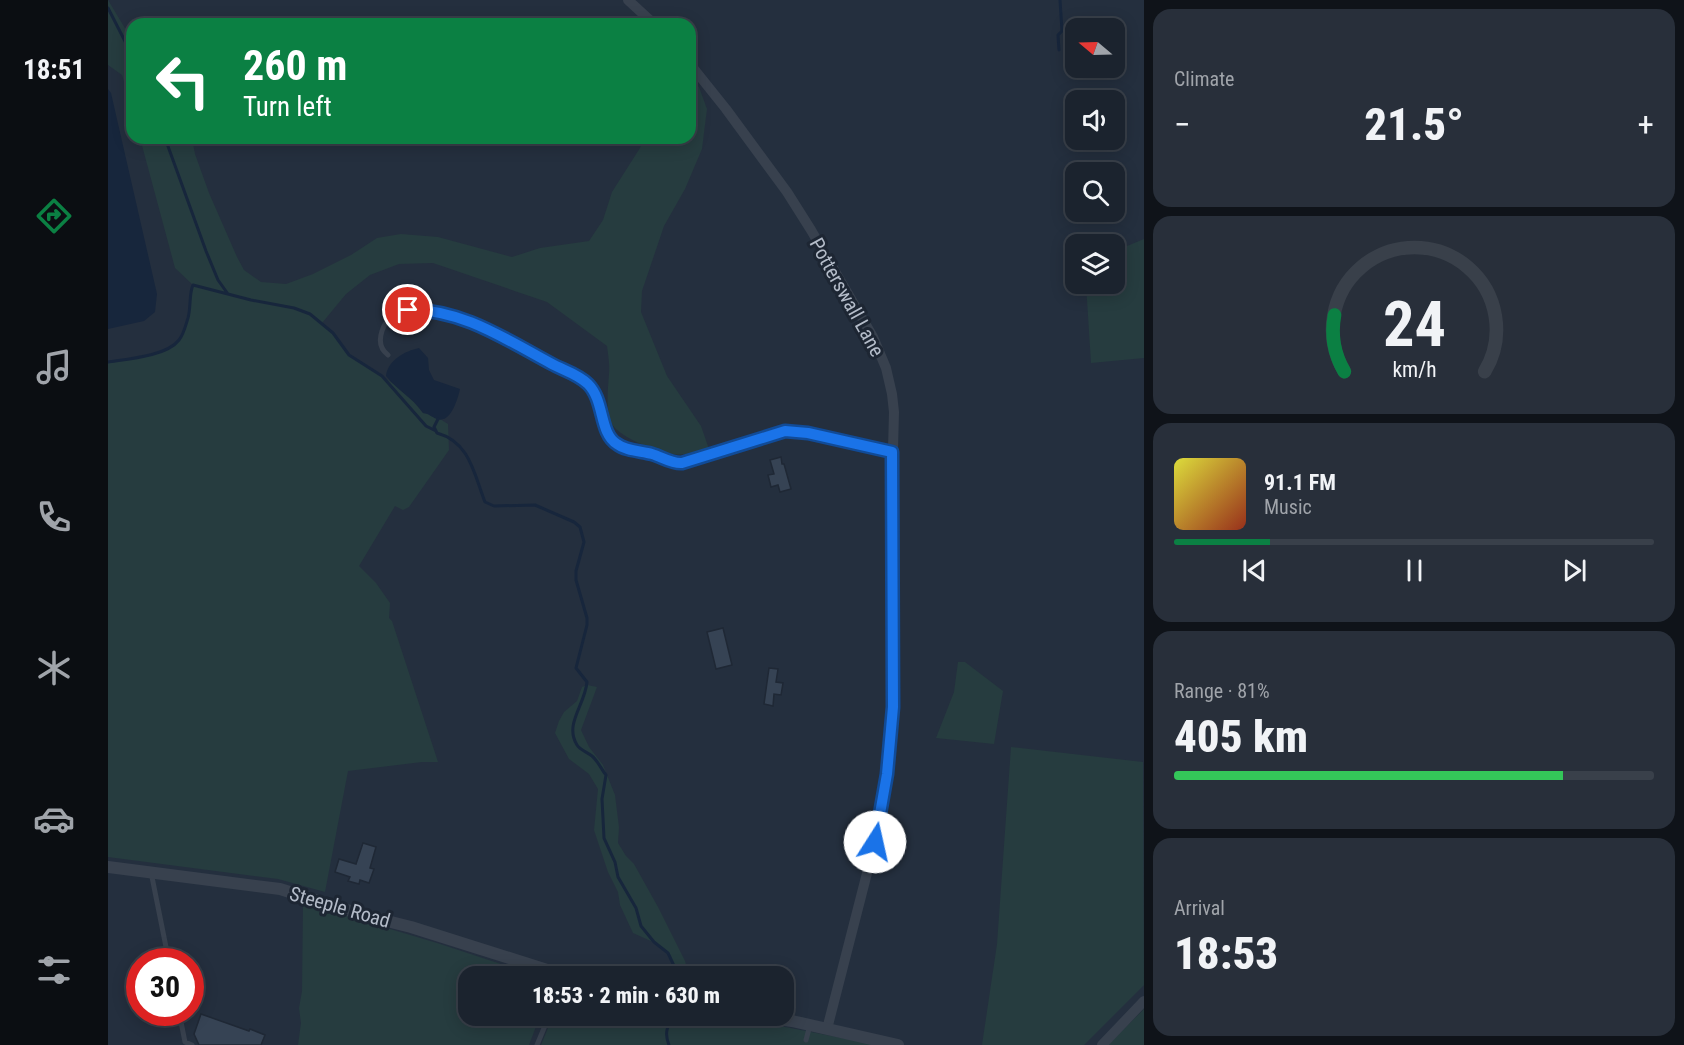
<!DOCTYPE html>
<html lang="en">
<head>
<meta charset="utf-8">
<style>
  :root { --surface:#1b232e; --page:#282f3a; --text:#f1f3f6; --muted:#a0a4aa; --line:#39404a; --accent:#0b8043 }
  body { margin:0; font-family:"Roboto Condensed",sans-serif; background:var(--page); color:var(--text); height:100vh; display:flex; flex-direction:column; font-size:22px; white-space:nowrap }
  * { box-sizing:border-box; margin:0 }
  p { font-size:20px; color:var(--muted) }
  .icon { flex:none; width:33px; height:33px; fill:none; stroke:currentColor; stroke-width:2; stroke-linecap:round; stroke-linejoin:round }
  .map { position:relative; flex:1; overflow:hidden }
  .drawer { display:flex; flex-direction:column; gap:9px; padding:9px; background:#0f1319; width:540px }
  .drawer>* { flex:none }
  .guide { position:absolute; left:18px; top:18px; width:570px; height:126px; border-radius:18px; box-shadow:0 3px 15px #0003,0 0 0 2px var(--line); background:#0b8043; color:#fff; overflow:hidden }
  .needle { width:39px; rotate:289deg }
  .fabs { position:absolute; left:957px; top:18px; display:grid; gap:12px }
  .fabs a { display:grid; place-items:center; width:60px; height:60px; border-radius:12px; background:var(--surface); box-shadow:0 3px 15px #0003,0 0 0 2px var(--line); font-size:30px }
  .speed { position:absolute; left:18px; top:948px; display:flex; gap:12px; font-size:30px; font-weight:700; text-align:center }
  .speed>* { display:grid; place-content:center; width:78px; height:78px; border-radius:50%; background:var(--surface); box-shadow:0 3px 15px #0003,0 0 0 2px var(--line); line-height:1 }
  .speed .limit { border:9px solid #d22; background:#fff; color:#111 }
  .pin { position:absolute; display:grid; place-items:center; width:51px; height:51px; color:#fff; margin:-26px; border:3px solid #fff; border-radius:50%; box-shadow:0 2px 6px #0007 }
  .me { position:absolute; width:66px; margin:-33px; rotate:10deg; stroke-linejoin:round; filter:drop-shadow(0 0 4px #0008) }
  .turn { display:flex; align-items:center; gap:21px; height:126px; padding:0 18px; font-size:27px }
  .turn .icon { width:78px; height:78px; stroke-width:2.5 }
  .turn b { display:block; font-size:42px; line-height:51px }
  .big { font-size:45px; font-weight:800; line-height:1.1 }
  .drawer .tile { flex:1; display:flex; flex-direction:column; justify-content:center; gap:9px; min-width:0; padding:0 21px; border-radius:18px; background:var(--page) }
  .drawer .dial { align-items:center; gap:0 }
  .dial svg { height:156px; overflow:visible; fill:none; stroke:var(--line); stroke-width:7; stroke-linecap:round; text-anchor:middle }
  .dial text { fill:var(--text); stroke:none }
  .song { display:flex; align-items:center; gap:18px }
  .cover { width:72px; height:72px; border-radius:9px; background:linear-gradient(135deg,hsl(60 70% 55%),hsl(10 70% 35%)) }
  .played { height:6px; border-radius:3px; background:linear-gradient(90deg,var(--accent) 20%,var(--line) 20%) }
  .keys { display:flex; justify-content:space-around; direction:ltr }
  .heat { display:flex; justify-content:space-between; align-items:center; font-size:33px; direction:ltr }
  .charge { height:9px; border-radius:4px; background:linear-gradient(90deg,#34c759 81%,var(--line) 0) }
  .trip { position:absolute; left:350px; top:966px; width:336px; height:60px; border-radius:18px; background:var(--surface); box-shadow:0 3px 15px #0003,0 0 0 2px var(--line); font-weight:800; line-height:60px; text-align:center }
  main { display:flex; flex:1; min-height:0 }
  .tabs { display:flex; flex-direction:column; width:108px; justify-content:space-around; align-items:center; background:#0b0e12; color:var(--muted) }
  .tabs .icon { width:42px; height:42px }
  .tabs .current { color:var(--accent) }
  .tabs b { font-size:27px; color:var(--text) }
  .map>svg:first-child { display:block }
  .green { fill:#263c3f }
  .water { fill:#17263c }
  .lines { fill:none; stroke-linecap:round; stroke-linejoin:round }
  .stream { stroke:#17263c; stroke-width:3 }
  .building { fill:#364354; stroke:#1f2835; stroke-width:1.5 }
  .service { stroke:#38414e; stroke-width:5 }
  .minor { stroke:#38414e; stroke-width:10 }
  .tertiary { stroke:#38414e; stroke-width:12 }
  .route-casing { stroke:#114b97; stroke-width:15 }
  .route { stroke:#1a73e8; stroke-width:10 }
  .labels { text-anchor:middle; dominant-baseline:central; stroke-width:6; stroke-linejoin:round; paint-order:stroke }
  .street-label { font-size:20px; fill:#b4bcc9; stroke:#1d2633 }
</style>
</head>
<body>
<main>
<nav class="tabs">
<b>18:51</b>
<svg class="icon current" aria-label="directions" viewBox="0 0 24 24"><path d="M12 3l9 9-9 9-9-9zM9 14v-3h6M13 9l2 2-2 2"/></svg>
<svg class="icon" aria-label="music" viewBox="0 0 24 24"><path d="M9 18V5l10-2v13"/><circle cx="6" cy="18" r="3"/><circle cx="16" cy="16" r="3"/></svg>
<svg class="icon" aria-label="phone" viewBox="0 0 24 24"><path d="M5 4h4l2 5-3 2q2 4 5 5l2-3 5 2v4C11 20 4 13 5 4z"/></svg>
<svg class="icon" aria-label="climate" viewBox="0 0 24 24"><path d="M12 3v18M4 7l16 10M4 17L20 7"/></svg>
<svg class="icon" aria-label="car" viewBox="0 0 24 24"><path d="M5 17H2v-5l4-1 3-4h7l3 4 3 1v5h-3M9 17h6M6 11h13"/><circle cx="7" cy="17" r="2"/><circle cx="17" cy="17" r="2"/></svg>
<svg class="icon" aria-label="filters" viewBox="0 0 24 24"><path d="M4 7h16M4 17h16"/><circle cx="9" cy="7" r="2"/><circle cx="15" cy="17" r="2"/></svg>
</nav>
<div class="map">
<svg width="1036" height="1045" viewBox="0 0 1036 1045">
  <rect width="100%" height="100%" fill="#242f3e"/>
  <path class="green" d="M0 0 24 40V109L14 75 0 65Z
    M582 78 591 87 599 109 594 149 577 189 556 226 534 291 533 312 559 376 593 426 601 449C589 452 577 456 565 454 549 452 506 436 502 420 498 405 500 388 501 374 502 364 500 355 499 346L439 302 325 263 291 264 262 275 238 294 214 323 225 333 241 355 280 380 301 396 315 413 324 414 340 424 341 450 301 507 295 510 287 506 251 566 268 583 282 603 281 618 284 621 330 762H314L240 771 217 892 170 879 0 857V362L58 351 72 340 81 316 85 285 67 268 32 138H84L87 154 101 193 129 257 136 270 153 282 178 284 205 274 243 255 269 238 293 234 330 237 404 257 432 248 481 241 495 220 504 192 532 148 536 138H582Z
    M1036 239V358L983 363 978 284H1006L1007 251Z
    M850 662H857L895 691 886 744 828 738 846 692Z
    M479 685 489 687 473 730 481 747 495 765 507 795 511 827 510 843 518 856 526 864 550 907 577 961 581 976H574L557 950 545 942 525 933 512 905 510 892 500 872 486 830 490 789 481 774 461 759 447 733 451 721 456 712 469 701 474 687Z
    M903 747 1035 762 1036 985 976 1045H874L889 944Z
    M195 903 329 943 429 976H360V1016H432L421 1045H190L193 1023 191 1008 194 991Z
    M1036 1009V1045H1000Z
    M445 1016H620L770 1045H433Z"/>
  <path class="water" d="M0 89 3 93 49 294 47 312 36 321 0 329Z
    M311 348 320 358 321 370 326 380 352 389C350 398 343 424 329 419 323 417 322 414 315 413 305 398 289 390 278 376 280 360 297 351 311 348Z"/>
  <g class="lines">
    <path class="stream" d="M0 8 24 55
      M951 50 950 35 954 31 952 0
      M57 138 98 251 110 280 120 294
      M0 362C20 359 59 356 71 340 76 334 78 324 80 318 83 308 81 293 85 285L143 300 186 308 202 314 225 333 241 355 274 376 318 426 328 431
      M330 419 326 427 329 433C362 442 366 474 377 502L386 506 427 505 466 522 472 527 476 542 468 571V580L479 618V625L468 668 479 682C477 705 456 724 469 745 472 750 479 752 484 756 490 761 493 769 498 775L494 799 496 838 507 862 510 877 528 908 533 926 546 942 560 953 567 968 574 976
      M561 1045C556 1033 559 1025 567 1016"/>
  </g>
  <path class="building" d="M673 457 674 464H676L683 489 672 492 670 485 663 487 660 475 666 474 662 460Z
    M615 628 624 665 608 669 599 632Z
    M661 668 670 669 668 682 675 683 673 695 666 694 665 706 656 704Z
    M255 843 268 847 262 868 266 869 261 883 252 880 251 884 240 881 242 877 227 872 231 859 248 864Z
    M521 965 539 968 538 976H520Z
    M93 1014 141 1031 142 1029 157 1035 153 1045H91L86 1034Z"/>
  <g class="lines">
    <path class="service" d="M280 355C272 349 271 340 274 331 289 284 373 326 400 340 416 349 432 358 448 367 458 371 468 374 477 381 498 399 490 432 509 445 519 451 533 451 544 454 554 458 564 464 574 463L677 431 700 433 784 451
      M43 872 61 962
      M71 1012 77 1042 84 1045
      M698 1040 702 1025
      M429 1045 441 1016"/>
    <path class="minor" d="M520 0 546 24
      M582 64 618 109 679 192 703 230 765 337 778 368 784 394 786 412 784 486V740L767 842 719 1029
      M994 1045 1036 1001"/>
    <path class="tertiary" d="M0 867 172 889 255 915 303 927 458 976
      M652 1016 684 1021 790 1045"/>
  </g>
  <g class="lines">
    <defs>
      <path id="route" d="M300 310C352 308 399 340 444 364 455 370 470 374 480 384 497 401 491 433 509 444 518 451 533 451 544 454 554 457 564 464 574 463L677 431 700 433 784 452 785 707 779 774 767 842"/>
    </defs>
    <use href="#route" class="route-casing"/>
    <use href="#route" class="route"/>
  </g>
  <g class="labels">
    <g class="street-label">
      <text transform="translate(739 297) rotate(61)">Potterswall Lane</text>
      <text transform="translate(232 907) rotate(16)">Steeple Road</text>
    </g>
  </g>
</svg>
<div class="fabs">
<a><svg class="needle" viewBox="-14 -14 28 28"><path d="M0-13l5 13h-10z" fill="#e53935"/><path d="M0 13l5-13h-10z" fill="#a0a4aa"/></svg></a>
<a><svg class="icon" aria-label="sound" viewBox="0 0 24 24"><path d="M4 9h4l5-4v14l-5-4H4zM17 9q2 3 0 6"/></svg></a>
<a><svg class="icon" aria-label="search" viewBox="0 0 24 24"><circle cx="10" cy="10" r="6"/><path d="M15 15l6 6"/></svg></a>
<a><svg class="icon" aria-label="layers" viewBox="0 0 24 24"><path d="M12 4l9 5-9 5-9-5zM3 14l9 5 9-5"/></svg></a>
</div>
<div class="speed"><div class="limit">30</div></div>
<div class="pin" style="left:300px;top:310px;background:#d93025"><svg class="icon" aria-label="arrive" viewBox="0 0 24 24"><path d="M6 21V4h12l-3 4 3 4H6"/></svg></div>
<svg class="me" style="left:767px;top:842px" viewBox="-20 -20 40 40"><circle r="19" fill="#fff"/><path d="M0-13L10 11 0 6-10 11z" fill="#1a73e8"/></svg>
<div class="trip">18:53 · 2 min · 630 m</div>
<div class="guide">
<div class="turn"><svg class="icon" aria-label="left" viewBox="0 0 24 24"><path d="M17 20v-9H6M10 6l-5 5 5 5"/></svg><div><b>260 m</b>Turn left</div></div>
</div>
</div>
<section class="drawer">
<div class="tile"><p>Climate</p>
<div class="heat"><a>−</a><b class="big">21.5°</b><a>+</a></div>
</div>
<div class="tile dial"><svg viewBox="0 0 100 80">
<path d="M14 69A42 42 0 1 1 86 69"/>
<path d="M14 69A42 42 0 0 1 9 40" stroke="#0b8043"/>
<text x="50" y="56" font-size="32" font-weight="700">24</text>
<text x="50" y="72" font-size="11">km/h</text>
</svg></div>
<div class="tile">
<div class="song"><i class="cover"></i><div><b>91.1 FM</b><p>Music</p></div></div>
<div class="played"></div>
<div class="keys"><svg class="icon" aria-label="previous" viewBox="0 0 24 24"><path d="M18 5L8 12l10 7zM5 5v14"/></svg><svg class="icon" aria-label="pause" viewBox="0 0 24 24"><path d="M8 5v14M16 5v14"/></svg><svg class="icon" aria-label="next" viewBox="0 0 24 24"><path d="M6 5l10 7-10 7zM19 5v14"/></svg></div>
</div>
<div class="tile"><p>Range · 81%</p><b class="big">405 km</b><div class="charge"></div></div>
<div class="tile"><p>Arrival</p><b class="big">18:53</b></div>
</section>
</main>
</body>
</html>
